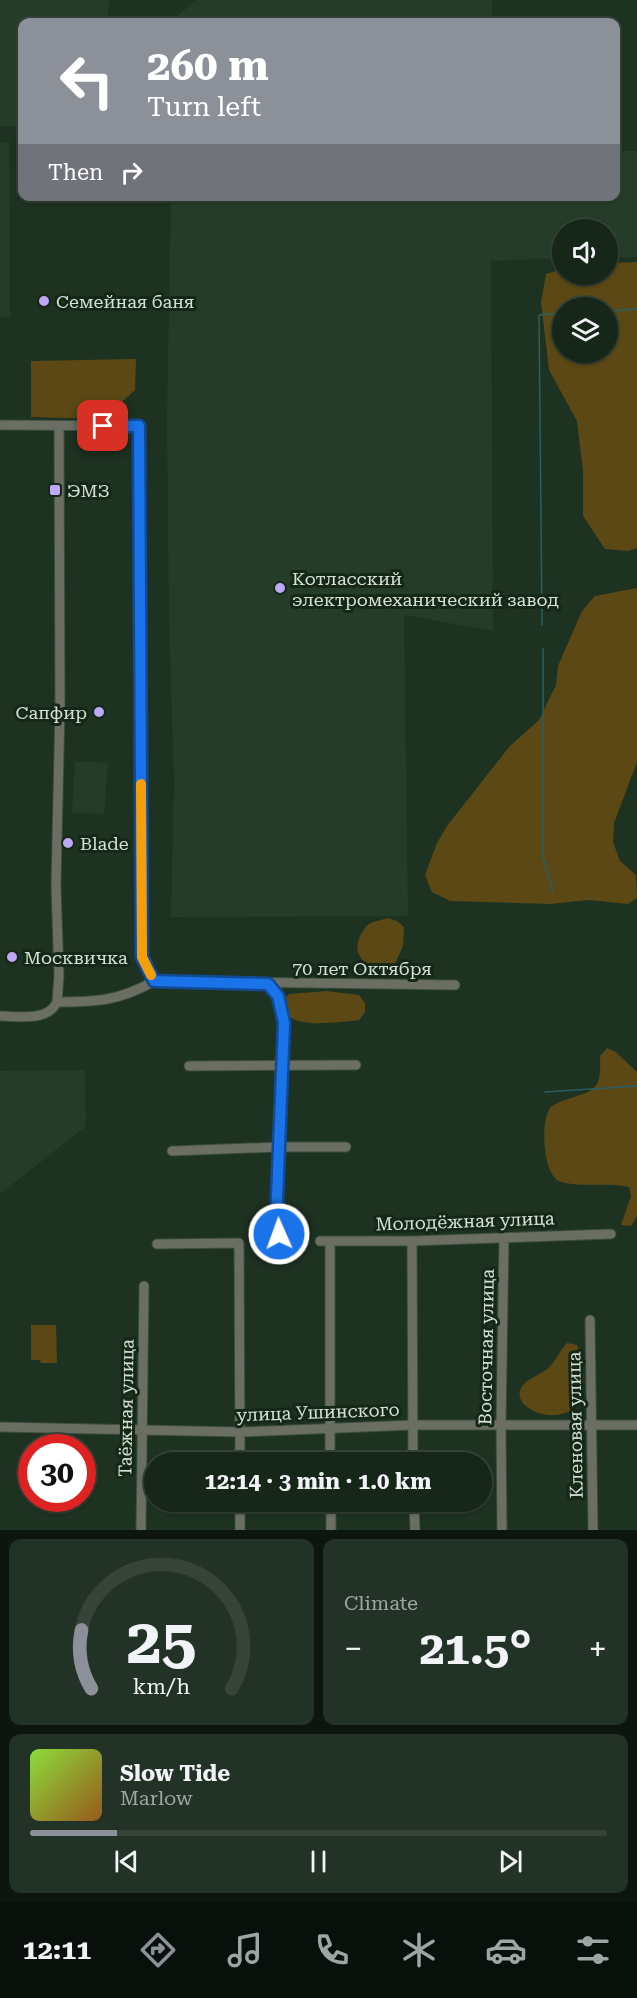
<!DOCTYPE html>
<html lang="en">
<head>
<meta charset="utf-8">
<style>
  :root { --surface:#162619; --page:#233226; --text:#f1f3f6; --muted:#9ea5a2; --line:#354338; --accent:#8c9099 }
  body { margin:0; font-family:"Roboto Serif",serif; background:var(--page); color:var(--text); height:100vh; display:flex; flex-direction:column; font-size:22px; white-space:nowrap }
  * { box-sizing:border-box; margin:0 }
  p { font-size:20px; color:var(--muted) }
  .icon { flex:none; width:33px; height:33px; fill:none; stroke:currentColor; stroke-width:2; stroke-linecap:round; stroke-linejoin:round }
  .map { position:relative; height:1530px; overflow:hidden }
  .panel { display:flex; flex-direction:column; gap:9px; padding:9px; background:#0c150e; flex:1 }
  .panel>* { flex:none }
  .hud { position:absolute; left:18px; top:18px; width:602px; height:183px; border-radius:12px; box-shadow:0 2px 4px #0004,0 0 0 2px var(--line); background:#8c9099; color:#fff; overflow:hidden }
  .tools { position:absolute; left:552px; top:219px; display:grid; gap:12px }
  .tools a { display:grid; place-items:center; width:66px; height:66px; border-radius:50%; background:var(--surface); box-shadow:0 2px 4px #0004,0 0 0 2px var(--line); font-size:30px }
  .speed { position:absolute; left:18px; top:1434px; display:flex; gap:12px; font-size:30px; font-weight:700; text-align:center }
  .speed>* { display:grid; place-content:center; width:78px; height:78px; border-radius:50%; background:var(--surface); box-shadow:0 2px 4px #0004,0 0 0 2px var(--line); line-height:1 }
  .speed .limit { border:9px solid #d22; background:#fff; color:#111 }
  .pin { position:absolute; display:grid; place-items:center; width:51px; height:51px; color:#fff; margin:-26px; border-radius:12px; box-shadow:0 3px 9px #0006 }
  .me { position:absolute; width:66px; margin:-33px; rotate:358deg; stroke-linejoin:round; filter:drop-shadow(0 0 4px #0008) }
  .turn { display:flex; align-items:center; gap:21px; height:126px; padding:0 30px; font-size:27px }
  .turn .icon { width:78px; height:78px; stroke-width:2.5 }
  .turn b { display:block; font-size:42px; line-height:51px }
  .then { display:flex; align-items:center; height:57px; padding:0 30px; background:#0003; gap:12px; font-size:22px }
  .big { font-size:45px; font-weight:700; line-height:1.1 }
  .panel .tile { flex:1; display:flex; flex-direction:column; justify-content:center; gap:9px; min-width:0; padding:0 21px; border-radius:12px; background:var(--page) }
  .panel .dial { align-items:center; gap:0 }
  .dial svg { height:156px; overflow:visible; fill:none; stroke:var(--line); stroke-width:7; stroke-linecap:round; text-anchor:middle }
  .dial text { fill:var(--text); stroke:none }
  .song { display:flex; align-items:center; gap:18px }
  .cover { width:72px; height:72px; border-radius:9px; background:linear-gradient(135deg,hsl(90 70% 55%),hsl(30 70% 35%)) }
  .played { height:6px; border-radius:3px; background:linear-gradient(90deg,var(--accent) 15%,var(--line) 15%) }
  .keys { display:flex; justify-content:space-around; direction:ltr }
  .heat { display:flex; justify-content:space-between; align-items:center; font-size:33px; direction:ltr }
  .panel .tiles { flex:1; display:grid; gap:9px; grid-template-columns:1fr 1fr }
  .tile:last-child { grid-column:span 2 }
  .trip { position:absolute; left:144px; top:1452px; width:348px; height:60px; border-radius:30px; background:var(--surface); box-shadow:0 2px 4px #0004,0 0 0 2px var(--line); font-weight:700; line-height:60px; text-align:center }
  .menu { display:flex; height:96px; justify-content:space-around; align-items:center; background:#090f0a; color:var(--muted) }
  .menu .icon { width:42px; height:42px }
  .menu .current { color:var(--accent) }
  .menu b { font-size:27px; color:var(--text) }
  .map>svg:first-child { display:block }
  .built { fill:#253d28 }
  .green { fill:#5b4814; fill-rule:evenodd }
  .lines { fill:none; stroke-linecap:round; stroke-linejoin:round }
  .stream { stroke:#265f66; stroke-width:1.5 }
  .minor-casing { stroke:#3b4e3e; stroke-width:11 }
  .minor { stroke:#6b6e62; stroke-width:9 }
  .route-casing { stroke:#114b97; stroke-width:15 }
  .route { stroke:#1a73e8; stroke-width:10 }
  .slow { stroke:#f59e0b; stroke-width:10 }
  .poi-dot { fill:#bfa8f4; stroke:#152817; stroke-width:2 }
  .labels { text-anchor:middle; dominant-baseline:central; stroke-width:6; stroke-linejoin:round; paint-order:stroke }
  .poi-label { font-size:18px; fill:#d4e0d4; stroke:#152817; text-anchor:start }
  .street-label { font-size:18px; fill:#d4e0d4; stroke:#152817 }
</style>
</head>
<body>
<div class="map">
<svg width="637" height="1530" viewBox="0 0 637 1530">
  <rect width="100%" height="100%" fill="#1e3221"/>
  <path class="built" d="M0 0H109L107 22H22V127L0 126Z
    M196 0H492V22H170Z
    M0 142H9L10 318 0 317Z
    M615 151H637V257L608 258V230H562V258L491 261 493 631 404 615 408 916 171 917 174 781 169 618 167 419 171 197 615 196Z
    M75 761 108 763 104 814 72 813Z
    M85 1070 86 1126 0 1194V1071Z"/>
  <path class="green" d="M637 262V548L628 551 605 549 583 516V471L577 421 549 370 541 302 546 274 562 269V274H608V263ZM562 308H608V352H562Z
    M136 359 135 390 103 419 31 417V361Z
    M637 588V762L614 823 613 842 620 861 636 875 637 898 628 904 589 900 550 904 450 901 432 892 425 875 437 843 447 826 509 747 539 720 556 685 558 666 582 611 595 596Z
    M388 918 397 921 404 927 403 946 395 964 378 970C363 964 352 953 360 936 362 932 365 927 369 924 374 921 382 920 388 918Z
    M327 991 359 995 365 1003V1012L359 1020C342 1022 305 1027 291 1018 285 1014 284 1008 282 1001L289 994Z
    M607 1048 616 1052 637 1072V1216L631 1226 621 1225 631 1196 629 1187C609 1182 575 1188 559 1181 543 1174 540 1122 550 1108 552 1105 558 1103 562 1101 593 1090 602 1093 600 1056Z
    M31 1325H56L57 1363H41L40 1360H31Z
    M567 1343 577 1345C582 1355 583 1365 584 1376 589 1437 508 1415 521 1388 526 1379 540 1375 547 1369 556 1362 559 1351 567 1343Z"/>
  <g class="lines">
    <path class="stream" d="M608 311 637 309
      M542 625 539 315 562 313
      M543 649V857L553 892
      M545 1092 637 1086"/>
    <defs>
      <path id="minor" d="M0 425 139 426 142 957 154 981
        M268 984 278 996 284 1023 277 1197 279 1234
        M57 1002 59 976 56 886 60 707 59 426
        M57 1002C95 1002 120 1001 154 981L455 985
        M0 1016C18 1016 48 1022 57 1002
        M189 1066 356 1065
        M172 1151 279 1147H346
        M320 1241H412L611 1234
        M330 1241V1462
        M412 1241 413 1462
        M157 1244 239 1243 240 1462
        M590 1320 593 1530
        M0 1427 241 1432 413 1425H637
        M240 1502V1530
        M414 1502 415 1530
        M141 1530 144 1286
        M331 1530V1502
        M502 1530 501 1425 504 1237"/>
    </defs>
    <use href="#minor" class="minor-casing"/>
    <use href="#minor" class="minor"/>
  </g>
  <g class="lines">
    <defs>
      <path id="route" d="M103 426H139L142 957 154 981 268 984 278 996 284 1023 277 1197 279 1234"/>
    </defs>
    <use href="#route" class="route-casing"/>
    <use href="#route" class="route"/>
    <path class="slow" d="M141 784 142 957 151 975"/>
  </g>
  <g class="poi-dot">
    <circle cx="44" cy="301" r="6"/>
    <rect x="49" y="484" width="12" height="12" rx="3"/>
    <circle cx="280" cy="588" r="6"/>
    <circle cx="99" cy="712" r="6"/>
    <circle cx="68" cy="843" r="6"/>
    <circle cx="12" cy="957" r="6"/>
  </g>
  <g class="labels">
    <g class="poi-label">
      <text x="56" y="301">Семейная баня</text>
      <text x="67" y="490">ЭМЗ</text>
      <text x="292" y="578">Котласский<tspan x="292" dy="21">электромеханический завод</tspan></text>
      <text x="87" y="712" text-anchor="end">Сапфир</text>
      <text x="80" y="843">Blade</text>
      <text x="24" y="957">Москвичка</text>
    </g>
    <g class="street-label">
      <text x="362" y="968">70 лет Октября</text>
      <text transform="translate(465 1221) rotate(-2)">Молодёжная улица</text>
      <text transform="translate(486 1347) rotate(-89)">Восточная улица</text>
      <text transform="translate(126 1408) rotate(-89)">Таёжная улица</text>
      <text transform="translate(318 1412) rotate(-2)">улица Ушинского</text>
      <text transform="translate(575 1425) rotate(-91)">Кленовая улица</text>
    </g>
  </g>
</svg>
<div class="tools">
<a><svg class="icon" aria-label="sound" viewBox="0 0 24 24"><path d="M4 9h4l5-4v14l-5-4H4zM17 9q2 3 0 6"/></svg></a>
<a><svg class="icon" aria-label="layers" viewBox="0 0 24 24"><path d="M12 4l9 5-9 5-9-5zM3 14l9 5 9-5"/></svg></a>
</div>
<div class="speed"><div class="limit">30</div></div>
<div class="pin" style="left:103px;top:426px;background:#d93025"><svg class="icon" aria-label="arrive" viewBox="0 0 24 24"><path d="M6 21V4h12l-3 4 3 4H6"/></svg></div>
<svg class="me" style="left:279px;top:1234px" viewBox="-20 -20 40 40"><circle r="17" fill="#1a73e8" stroke="#fff" stroke-width="3"/><path d="M0-11L8 9 0 5-8 9z" fill="#fff"/></svg>
<div class="trip">12:14 · 3 min · 1.0 km</div>
<div class="hud">
<div class="turn"><svg class="icon" aria-label="left" viewBox="0 0 24 24"><path d="M17 20v-9H6M10 6l-5 5 5 5"/></svg><div><b>260 m</b>Turn left</div></div>
<div class="then">Then<svg class="icon" aria-label="right" viewBox="0 0 24 24"><path d="M7 20v-9h11M14 6l5 5-5 5"/></svg></div>
</div>
</div>
<section class="panel">
<div class="tiles">
<div class="tile dial"><svg viewBox="0 0 100 80">
<path d="M14 69A42 42 0 1 1 86 69"/>
<path d="M14 69A42 42 0 0 1 9 39" stroke="#8c9099"/>
<text x="50" y="56" font-size="32" font-weight="700">25</text>
<text x="50" y="72" font-size="11">km/h</text>
</svg></div>
<div class="tile"><p>Climate</p>
<div class="heat"><a>−</a><b class="big">21.5°</b><a>+</a></div>
</div>
<div class="tile">
<div class="song"><i class="cover"></i><div><b>Slow Tide</b><p>Marlow</p></div></div>
<div class="played"></div>
<div class="keys"><svg class="icon" aria-label="previous" viewBox="0 0 24 24"><path d="M18 5L8 12l10 7zM5 5v14"/></svg><svg class="icon" aria-label="pause" viewBox="0 0 24 24"><path d="M8 5v14M16 5v14"/></svg><svg class="icon" aria-label="next" viewBox="0 0 24 24"><path d="M6 5l10 7-10 7zM19 5v14"/></svg></div>
</div>
</div>
</section>
<nav class="menu">
<b>12:11</b>
<svg class="icon current" aria-label="directions" viewBox="0 0 24 24"><path d="M12 3l9 9-9 9-9-9zM9 14v-3h6M13 9l2 2-2 2"/></svg>
<svg class="icon" aria-label="music" viewBox="0 0 24 24"><path d="M9 18V5l10-2v13"/><circle cx="6" cy="18" r="3"/><circle cx="16" cy="16" r="3"/></svg>
<svg class="icon" aria-label="phone" viewBox="0 0 24 24"><path d="M5 4h4l2 5-3 2q2 4 5 5l2-3 5 2v4C11 20 4 13 5 4z"/></svg>
<svg class="icon" aria-label="climate" viewBox="0 0 24 24"><path d="M12 3v18M4 7l16 10M4 17L20 7"/></svg>
<svg class="icon" aria-label="car" viewBox="0 0 24 24"><path d="M5 17H2v-5l4-1 3-4h7l3 4 3 1v5h-3M9 17h6M6 11h13"/><circle cx="7" cy="17" r="2"/><circle cx="17" cy="17" r="2"/></svg>
<svg class="icon" aria-label="filters" viewBox="0 0 24 24"><path d="M4 7h16M4 17h16"/><circle cx="9" cy="7" r="2"/><circle cx="15" cy="17" r="2"/></svg>
</nav>
</body>
</html>
